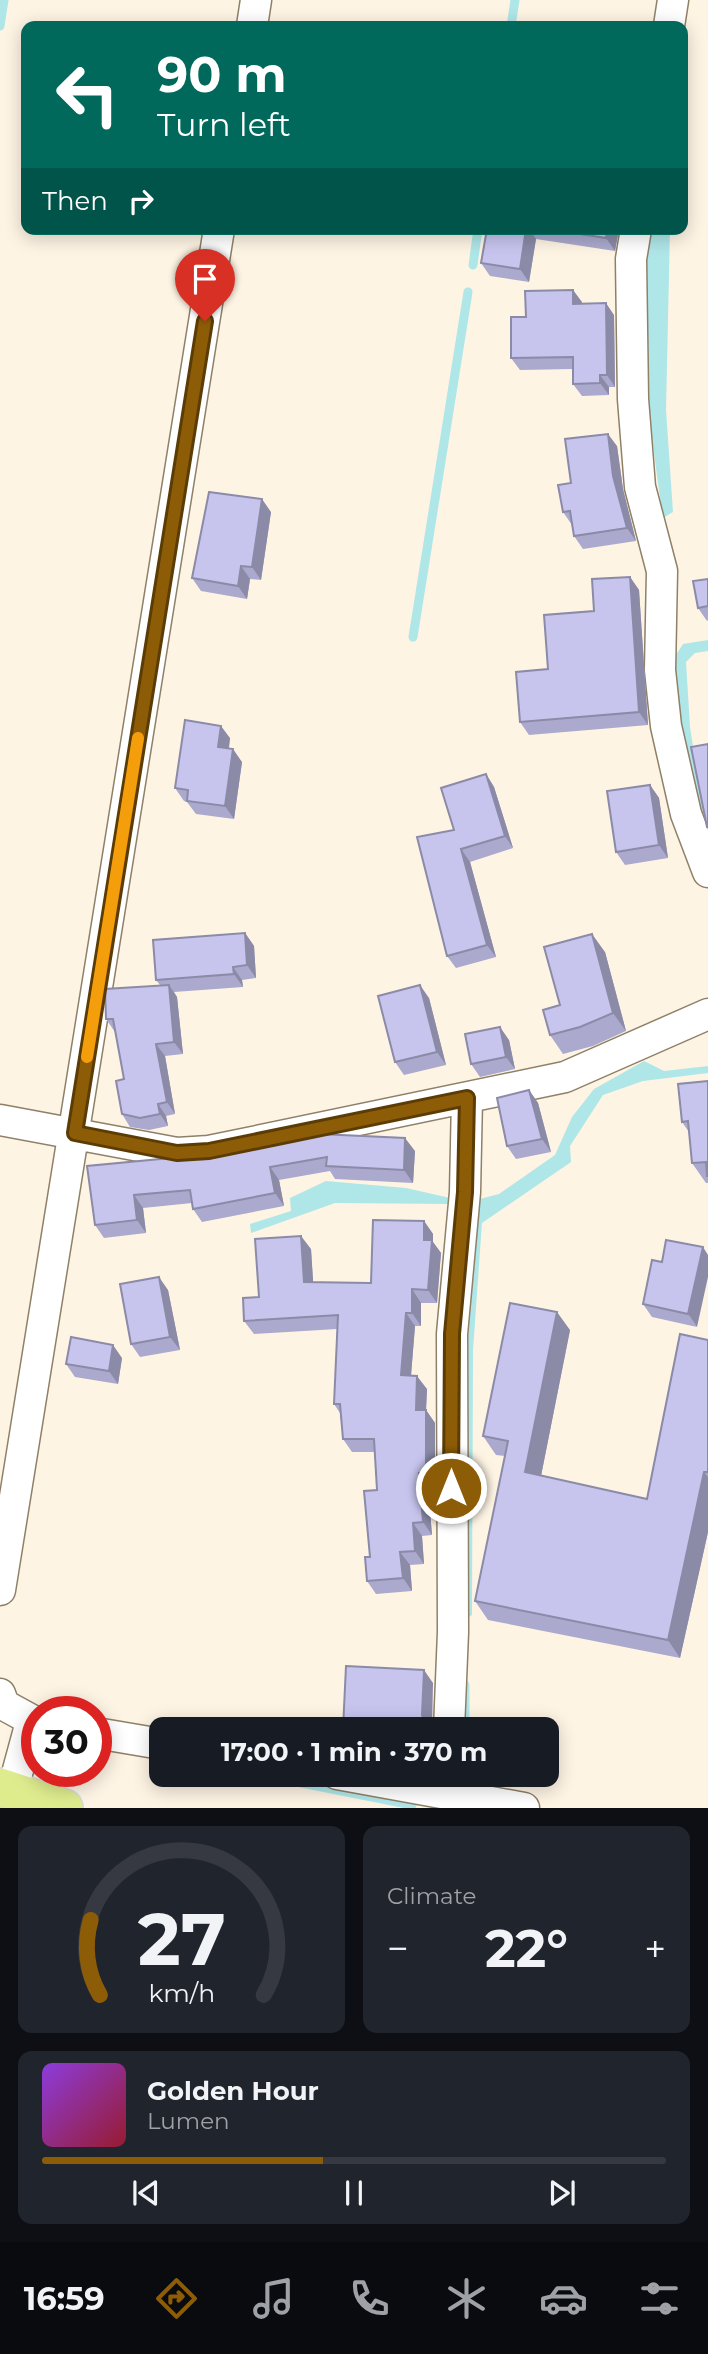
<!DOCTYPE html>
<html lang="en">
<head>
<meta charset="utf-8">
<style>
  :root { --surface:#171b24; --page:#20242c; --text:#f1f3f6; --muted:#9ea1a6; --line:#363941; --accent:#8d5c07 }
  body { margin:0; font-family:Montserrat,sans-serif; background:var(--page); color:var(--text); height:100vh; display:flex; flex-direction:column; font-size:26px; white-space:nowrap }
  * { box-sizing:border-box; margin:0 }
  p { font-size:23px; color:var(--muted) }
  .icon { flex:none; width:38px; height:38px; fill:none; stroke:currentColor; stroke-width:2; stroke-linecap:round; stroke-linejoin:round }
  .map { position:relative; height:1808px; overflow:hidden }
  .panel { display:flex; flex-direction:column; gap:18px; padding:18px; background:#0d0f14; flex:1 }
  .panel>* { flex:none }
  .guide { position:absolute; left:21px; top:21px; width:667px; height:214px; border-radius:14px; box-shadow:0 4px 18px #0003; background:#00695c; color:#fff; overflow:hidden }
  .speed { position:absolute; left:21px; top:1696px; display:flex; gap:14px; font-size:35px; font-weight:700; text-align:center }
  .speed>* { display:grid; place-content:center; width:91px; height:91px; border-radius:50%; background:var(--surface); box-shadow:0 4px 18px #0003; line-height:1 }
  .speed .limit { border:10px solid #d22; background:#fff; color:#111 }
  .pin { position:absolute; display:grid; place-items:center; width:60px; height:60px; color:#fff; margin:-72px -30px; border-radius:50% 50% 50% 0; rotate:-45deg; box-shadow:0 0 7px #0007 }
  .pin .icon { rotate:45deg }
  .me { position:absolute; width:77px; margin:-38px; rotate:0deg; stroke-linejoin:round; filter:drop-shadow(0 0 5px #0008) }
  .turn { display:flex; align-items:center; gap:24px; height:147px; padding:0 21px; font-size:32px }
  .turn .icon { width:91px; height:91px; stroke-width:2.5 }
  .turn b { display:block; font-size:49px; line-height:60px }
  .then { display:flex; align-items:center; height:66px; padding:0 21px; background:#0003; gap:14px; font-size:26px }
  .big { font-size:52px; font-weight:700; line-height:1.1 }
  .panel .tile { flex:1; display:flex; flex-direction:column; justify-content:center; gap:10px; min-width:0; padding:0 24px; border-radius:14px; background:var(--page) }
  .panel .dial { align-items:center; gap:0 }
  .dial svg { height:182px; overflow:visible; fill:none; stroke:var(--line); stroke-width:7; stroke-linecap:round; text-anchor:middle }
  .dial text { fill:var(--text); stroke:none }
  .song { display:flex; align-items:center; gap:21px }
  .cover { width:84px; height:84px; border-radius:10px; background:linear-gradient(135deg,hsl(270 70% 55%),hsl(350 70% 35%)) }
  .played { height:7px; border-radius:4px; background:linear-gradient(90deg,var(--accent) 45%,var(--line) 45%) }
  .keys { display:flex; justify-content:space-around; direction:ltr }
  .heat { display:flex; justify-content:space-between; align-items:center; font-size:38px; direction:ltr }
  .panel .tiles { flex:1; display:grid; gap:18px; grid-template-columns:1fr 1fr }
  .tile:last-child { grid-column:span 2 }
  .trip { position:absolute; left:149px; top:1717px; width:410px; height:70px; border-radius:14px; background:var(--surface); box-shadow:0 4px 18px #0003; font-weight:700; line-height:70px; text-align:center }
  .tab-bar { display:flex; height:112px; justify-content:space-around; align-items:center; background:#090b0e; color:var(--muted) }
  .tab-bar .icon { width:49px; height:49px }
  .tab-bar .on { color:var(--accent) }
  .tab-bar b { font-size:32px; color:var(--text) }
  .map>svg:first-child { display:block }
  .water { fill:#afe6e8 }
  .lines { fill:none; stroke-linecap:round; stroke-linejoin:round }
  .stream { stroke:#afe6e8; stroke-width:9 }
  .minor-casing { stroke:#8f8068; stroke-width:33 }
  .major-casing { stroke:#dad9d8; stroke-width:40 }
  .minor { stroke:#fff; stroke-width:30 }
  .major { stroke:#dfec8e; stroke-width:37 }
  .wall { fill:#aba9cd }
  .shaded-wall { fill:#8b8aa7 }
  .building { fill:#c7c5ee; stroke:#8b8aa7; stroke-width:2 }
  .route-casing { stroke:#5c3c05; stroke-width:18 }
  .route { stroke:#8d5c07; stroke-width:12 }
  .slow { stroke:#f59e0b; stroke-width:12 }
</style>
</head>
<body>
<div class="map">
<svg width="708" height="1808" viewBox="0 0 708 1808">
  <rect width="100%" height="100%" fill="#fef4e4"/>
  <path class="water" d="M650 229H670L666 410 673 512 663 518C649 423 637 325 650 229Z
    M708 640V651L695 653 686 662 690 727 708 844 680 726 674 658 683 644Z
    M644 1061 664 1071 708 1066V1073L643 1081 603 1095 570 1146 571 1162 482 1223 473 1350 472 1615 466 1619 461 1345 474 1217 448 1204 335 1203 251 1233 250 1224 291 1211 290 1198 326 1181 406 1188 468 1202 499 1194 555 1155 572 1117 594 1089Z"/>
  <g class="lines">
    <path class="stream" d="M0 26 4 0
      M511 26 515 0
      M473 265 478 229
      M413 637 468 292
      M465 1729V1685
      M256 1774 412 1805
      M465 1779V1774"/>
    <defs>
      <path id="minor" d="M252 26 256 0
        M669 26 673 0
        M636 229 631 259 633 399 640 487 662 571 660 670 666 726 686 814 708 872
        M0 1120 177 1153 209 1151 565 1077 708 1014
        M0 1590 219 229
        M0 1694 4 1705 37 1723
        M449 1729 453 1632 452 1334 465 1192 467 1098
        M96 1733 161 1744
        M337 1774 524 1808
        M12 1792 31 1722"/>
      <path id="major" d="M0 1787 64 1808"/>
    </defs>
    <use href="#minor" class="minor-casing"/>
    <use href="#major" class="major-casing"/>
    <use href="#minor" class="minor"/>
    <use href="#major" class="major"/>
  </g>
  <path class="wall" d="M487 229H619L615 251 536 239 529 282 490 276 481 263Z
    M573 290 582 303 614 315 615 387H609V395L582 396 573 384V369L520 370 511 358 526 317Z
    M617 446 623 489 636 541 583 549 574 536 572 525 563 512 571 483Z
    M271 512 261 580 250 579 247 599 201 591 192 578Z
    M630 577 639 590 648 725 529 735 520 722 548 669 594 611Z
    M708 579V620L707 621 698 608Z
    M230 738 229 749 242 762 234 819 196 814 187 802 184 801 175 788Z
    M486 774 494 787 513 848 470 862 496 957 456 968 447 956 454 830Z
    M650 785 659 798 668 858 625 865 616 852Z
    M245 933 254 946 256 978 242 980 243 987 174 992 177 997 183 1054 165 1056 175 1114 166 1116 168 1126 149 1130 130 1127 122 1114 124 1079 115 1032 106 1019 160 985 156 980Z
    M605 952 626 1031 593 1046 563 1054 550 1035 560 1005Z
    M429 998 446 1065 404 1075 395 1062Z
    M509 1040 515 1069 480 1077 471 1064Z
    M708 1081V1183H706L692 1163 689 1132 682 1122Z
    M529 1090 538 1103 551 1152 516 1159 507 1146Z
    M321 1135 415 1151 413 1183 335 1179 330 1171 279 1180 284 1206 202 1222 193 1209 192 1203 143 1208 146 1233 104 1238 95 1225 87 1166 203 1155Z
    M424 1221 433 1234V1242L441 1253 437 1303H421V1326H415L411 1375 427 1389 426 1410 435 1423V1486H428L432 1535 422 1536 424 1564 410 1565 412 1591 376 1594 367 1581 377 1490 375 1452H352L343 1439 340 1413 334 1404 337 1329 254 1334 244 1321 259 1297 311 1249 313 1282 371 1283Z
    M652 1260 697 1327 652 1317 643 1304Z
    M168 1290 180 1350 140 1357 131 1344Z
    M570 1330 541 1476 647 1499 708 1340V1532L680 1658 488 1620 475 1601 505 1456 496 1455 483 1436Z
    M122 1358 118 1384 75 1377 66 1364Z"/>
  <path class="shaded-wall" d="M526 229H529L536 239 529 282 520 269Z
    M607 229H619L615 251 606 238Z
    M573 290 582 302V316L573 304Z
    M606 303 614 315 615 387 607 375Z
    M600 375 609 387V395L600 383Z
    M608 434 617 446 623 489 636 541 627 528 613 476Z
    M262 499 271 512 261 580 252 567Z
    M241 566 250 579 247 599 238 586Z
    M630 577 639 590 648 725 639 712Z
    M221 726 230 738 227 760 218 747Z
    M233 749 242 762 234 819 225 806Z
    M486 774 494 787 513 848 505 836Z
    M650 785 659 798 668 858 659 845Z
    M461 849 470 862 496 957 487 945Z
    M245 933 254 946 256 978 247 965Z
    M592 934 605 952 626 1031 613 1013Z
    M233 967 242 980 243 987 234 974Z
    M169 985 177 997 183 1054 174 1042Z
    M420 985 429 998 446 1065 437 1052Z
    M500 1027 509 1040 515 1069 506 1057Z
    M156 1044 165 1056 175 1114 167 1102Z
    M529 1090 538 1103 551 1152 542 1139Z
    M158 1104 166 1116 168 1126 160 1114Z
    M405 1138 415 1151 413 1183 404 1170Z
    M270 1167 279 1180 284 1206 275 1193Z
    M134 1195 143 1208 146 1233 137 1220Z
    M424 1221 433 1234V1242L441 1253 437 1303 428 1290 424 1240Z
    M301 1236 311 1249 314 1295 304 1282Z
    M703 1247 708 1255V1277L697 1327 688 1314Z
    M159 1277 168 1290 180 1350 170 1337Z
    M412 1289 421 1303V1326L412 1313Z
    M557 1312 570 1330 538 1491 525 1472Z
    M406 1313 415 1326 410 1388 401 1375Z
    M113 1345 122 1358 118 1384 109 1371Z
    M417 1376 427 1389 426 1410 435 1423V1486L426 1473 416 1410Z
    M704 1472 708 1477V1532L680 1658 668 1640Z
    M419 1473 428 1486 432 1535 423 1522Z
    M413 1523 422 1536 424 1564 415 1551Z
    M400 1552 410 1565 412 1591 403 1578Z
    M424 1670 433 1683 432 1729H428L422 1715Z"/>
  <path class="building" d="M487 229H526L520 269 481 263Z
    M549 229H607L606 238Z
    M573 290V304L606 303 607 375H600V383L573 384V357L511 358V317H526L525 291Z
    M608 434 613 476 627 528 574 536 570 511 563 512 558 485 571 483 565 439Z
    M209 492 262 499 252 567 241 566 238 586 192 578Z
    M630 577 639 712 520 722 516 672 548 669 544 615 594 611 592 579Z
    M708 579V606L698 608 693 581Z
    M185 720 221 726 218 747 233 749 225 806 187 801 188 790 175 788Z
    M708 744V827H707L691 747Z
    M486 774 505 836 461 849 487 945 447 956 417 837 454 830 441 788Z
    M650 785 659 845 616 852 607 791Z
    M245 933 247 965 233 967 234 974 156 980 153 940Z
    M592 934 613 1013 580 1027 550 1035 543 1010 560 1005 544 947Z
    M169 985 174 1042 156 1044 167 1102 158 1104 160 1114 140 1118 122 1114 116 1081 124 1079 113 1019H106L105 989Z
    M420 985 437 1052 395 1062 378 996Z
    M500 1027 506 1057 471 1064 465 1034Z
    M708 1081V1176H707L706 1162 692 1163 688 1121 682 1122 678 1084Z
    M529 1090 542 1139 507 1146 497 1098Z
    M319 1131 320 1134 405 1138 404 1170 326 1166 327 1157 270 1167 275 1193 193 1209 190 1190 134 1195 137 1220 95 1225 87 1166 203 1155Z
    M373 1220 424 1221V1240H432L428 1290 412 1289V1313H406L401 1375 417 1376 416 1410H426V1473H419L423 1522 413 1523 415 1551 400 1552 403 1578 367 1581 365 1557H370L364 1491 377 1490 374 1439H343L340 1404H334L338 1315 244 1321 243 1298 259 1297 255 1239 301 1236 304 1282 371 1283Z
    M666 1240 703 1247 688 1314 643 1304 652 1260 662 1262Z
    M159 1277 170 1337 131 1344 120 1284Z
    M510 1303 557 1312 525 1472 647 1499 680 1334 708 1340V1472H704L668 1640 475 1601 508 1441 483 1436Z
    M71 1337 113 1345 109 1371 66 1364Z
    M346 1666 424 1670 422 1715 428 1729H343Z"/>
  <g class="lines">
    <defs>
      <path id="route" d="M205 321 75 1133 177 1153 209 1151 467 1098 465 1192 452 1334 451 1488"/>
    </defs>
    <use href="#route" class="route-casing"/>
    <use href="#route" class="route"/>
    <path class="slow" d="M87 1057 138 738"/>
  </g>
</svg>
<div class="speed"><div class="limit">30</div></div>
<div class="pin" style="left:205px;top:321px;background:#d93025"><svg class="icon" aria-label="arrive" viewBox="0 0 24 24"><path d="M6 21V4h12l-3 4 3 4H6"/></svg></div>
<svg class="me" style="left:451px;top:1488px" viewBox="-20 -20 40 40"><circle r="17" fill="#8d5c07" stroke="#fff" stroke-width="3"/><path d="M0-11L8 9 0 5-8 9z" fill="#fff"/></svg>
<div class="trip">17:00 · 1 min · 370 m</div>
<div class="guide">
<div class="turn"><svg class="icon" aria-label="left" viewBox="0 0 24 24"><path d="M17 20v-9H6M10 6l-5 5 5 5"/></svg><div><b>90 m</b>Turn left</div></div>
<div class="then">Then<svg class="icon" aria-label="right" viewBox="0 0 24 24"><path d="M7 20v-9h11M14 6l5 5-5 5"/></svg></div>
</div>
</div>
<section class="panel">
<div class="tiles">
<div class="tile dial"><svg viewBox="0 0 100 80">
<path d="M14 69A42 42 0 1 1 86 69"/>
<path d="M14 69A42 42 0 0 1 10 36" stroke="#8d5c07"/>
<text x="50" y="56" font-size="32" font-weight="700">27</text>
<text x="50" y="72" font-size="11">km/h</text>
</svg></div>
<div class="tile"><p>Climate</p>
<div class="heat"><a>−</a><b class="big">22°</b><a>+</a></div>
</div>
<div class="tile">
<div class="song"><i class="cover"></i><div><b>Golden Hour</b><p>Lumen</p></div></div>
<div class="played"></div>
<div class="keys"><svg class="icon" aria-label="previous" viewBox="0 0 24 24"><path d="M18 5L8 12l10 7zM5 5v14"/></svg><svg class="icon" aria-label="pause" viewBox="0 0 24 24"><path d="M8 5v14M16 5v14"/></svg><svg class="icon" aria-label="next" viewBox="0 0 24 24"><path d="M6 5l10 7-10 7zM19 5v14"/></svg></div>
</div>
</div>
</section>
<nav class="tab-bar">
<b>16:59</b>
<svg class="icon on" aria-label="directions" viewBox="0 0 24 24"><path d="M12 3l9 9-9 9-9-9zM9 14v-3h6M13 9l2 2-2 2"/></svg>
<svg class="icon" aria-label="music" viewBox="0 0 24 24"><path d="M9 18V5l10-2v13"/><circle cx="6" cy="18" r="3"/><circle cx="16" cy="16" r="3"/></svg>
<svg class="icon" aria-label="phone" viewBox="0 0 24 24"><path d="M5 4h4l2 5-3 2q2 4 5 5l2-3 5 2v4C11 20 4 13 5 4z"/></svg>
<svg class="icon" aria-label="climate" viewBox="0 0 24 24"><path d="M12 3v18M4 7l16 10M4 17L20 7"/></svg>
<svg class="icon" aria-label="car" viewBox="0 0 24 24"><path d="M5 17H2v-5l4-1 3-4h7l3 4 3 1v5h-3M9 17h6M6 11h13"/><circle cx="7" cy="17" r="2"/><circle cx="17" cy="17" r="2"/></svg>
<svg class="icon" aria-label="filters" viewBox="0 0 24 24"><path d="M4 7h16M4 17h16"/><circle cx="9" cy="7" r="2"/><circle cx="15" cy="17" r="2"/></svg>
</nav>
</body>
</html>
